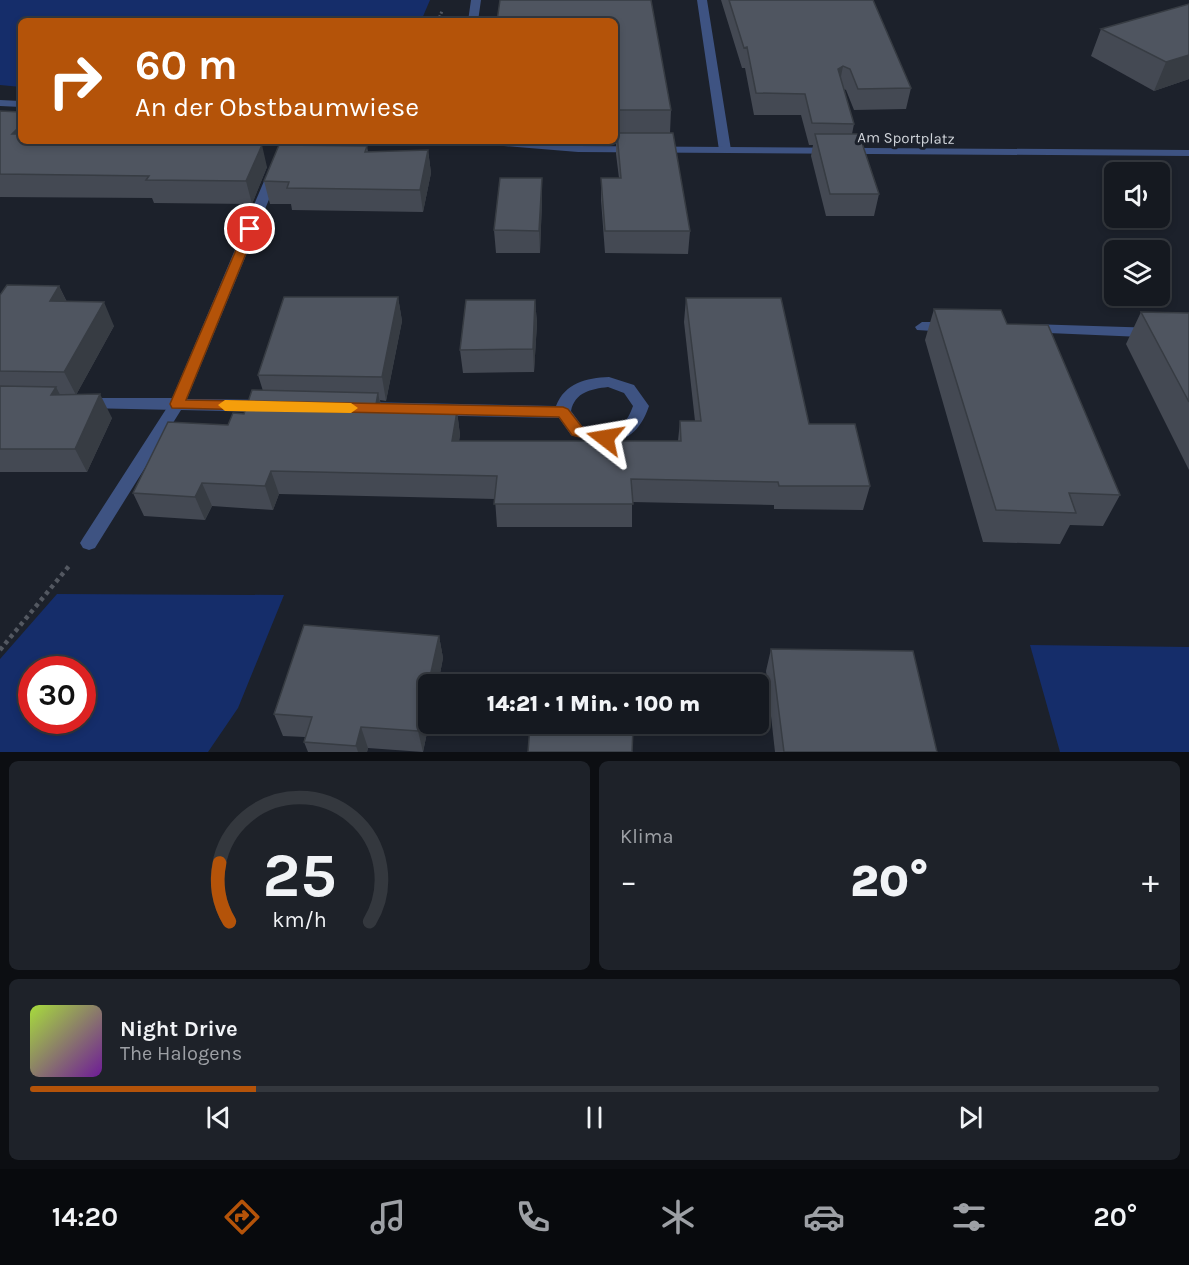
<!DOCTYPE html>
<html lang="de">
<head>
<meta charset="utf-8">
<style>
  :root { --surface:#151920; --page:#1e2229; --text:#f1f3f6; --muted:#9da0a5; --line:#34383e; --accent:#b45309 }
  body { margin:0; font-family:Karla,sans-serif; background:var(--page); color:var(--text); height:100vh; display:flex; flex-direction:column; font-size:22px; white-space:nowrap }
  * { box-sizing:border-box; margin:0 }
  p { font-size:20px; color:var(--muted) }
  .icon { flex:none; width:33px; height:33px; fill:none; stroke:currentColor; stroke-width:2; stroke-linecap:round; stroke-linejoin:round }
  .map { position:relative; height:752px; overflow:hidden }
  .drawer { display:flex; flex-direction:column; gap:9px; padding:9px; background:#0c0e12; flex:1 }
  .drawer>* { flex:none }
  .hud { position:absolute; left:18px; top:18px; width:600px; height:126px; border-radius:9px; box-shadow:0 3px 9px #0003,0 0 0 2px var(--line); background:#b45309; color:#fff; overflow:hidden }
  .tools { position:absolute; left:1104px; top:162px; display:grid; gap:12px }
  .tools a { display:grid; place-items:center; width:66px; height:66px; border-radius:9px; background:var(--surface); box-shadow:0 3px 9px #0003,0 0 0 2px var(--line); font-size:30px }
  .speed { position:absolute; left:18px; top:656px; display:flex; gap:12px; font-size:30px; font-weight:700; text-align:center }
  .speed>* { display:grid; place-content:center; width:78px; height:78px; border-radius:50%; background:var(--surface); box-shadow:0 3px 9px #0003,0 0 0 2px var(--line); line-height:1 }
  .speed .limit { border:9px solid #d22; background:#fff; color:#111 }
  .pin { position:absolute; display:grid; place-items:center; width:51px; height:51px; color:#fff; margin:-26px; border:3px solid #fff; border-radius:50%; box-shadow:0 2px 6px #0007 }
  .me { position:absolute; width:66px; margin:-33px; rotate:284deg; stroke-linejoin:round; filter:drop-shadow(0 0 4px #0008) }
  .turn { display:flex; align-items:center; gap:21px; height:126px; padding:0 18px; font-size:27px }
  .turn .icon { width:78px; height:78px; stroke-width:2.5 }
  .turn b { display:block; font-size:42px; line-height:51px }
  .big { font-size:45px; font-weight:800; line-height:1.1 }
  .drawer .card { flex:1; display:flex; flex-direction:column; justify-content:center; gap:9px; min-width:0; padding:0 21px; border-radius:9px; background:var(--page) }
  .drawer .dial { align-items:center; gap:0 }
  .dial svg { height:156px; overflow:visible; fill:none; stroke:var(--line); stroke-width:7; stroke-linecap:round; text-anchor:middle }
  .dial text { fill:var(--text); stroke:none }
  .song { display:flex; align-items:center; gap:18px }
  .cover { width:72px; height:72px; border-radius:9px; background:linear-gradient(135deg,hsl(80 70% 55%),hsl(280 70% 35%)) }
  .played { height:6px; border-radius:3px; background:linear-gradient(90deg,var(--accent) 20%,var(--line) 20%) }
  .keys { display:flex; justify-content:space-around; direction:ltr }
  .heat { display:flex; justify-content:space-between; align-items:center; font-size:33px; direction:ltr }
  .drawer .tiles { flex:1; display:grid; gap:9px; grid-template-columns:1fr 1fr }
  .card:last-child { grid-column:span 2 }
  .trip { position:absolute; left:418px; top:674px; width:351px; height:60px; border-radius:9px; background:var(--surface); box-shadow:0 3px 9px #0003,0 0 0 2px var(--line); font-weight:800; line-height:60px; text-align:center }
  .tab-bar { display:flex; height:96px; justify-content:space-around; align-items:center; background:#080a0d; color:var(--muted) }
  .tab-bar .icon { width:42px; height:42px }
  .tab-bar .on { color:var(--accent) }
  .tab-bar b { font-size:27px; color:var(--text) }
  .map>svg:first-child { display:block }
  .green { fill:#152d6a; fill-rule:evenodd }
  .lines { fill:none; stroke-linecap:round; stroke-linejoin:round }
  .path-far1 { stroke:#535861; stroke-width:3; stroke-dasharray:2 2; stroke-linecap:butt }
  .path { stroke:#535861; stroke-width:4.5; stroke-dasharray:4 4; stroke-linecap:butt }
  .lane { fill:#3e5382; fill-rule:evenodd }
  .street { fill:#3e5382; fill-rule:evenodd }
  .wall { fill:#444953 }
  .shaded-wall { fill:#373c43 }
  .building { fill:#4f5560; stroke:#373c43; stroke-width:1.5 }
  .route { fill:#b45309; stroke:#753606; stroke-width:1.5 }
  .slow { fill:#f59e0b }
  .labels { text-anchor:middle; dominant-baseline:central; stroke-width:6; stroke-linejoin:round; paint-order:stroke }
  .far-street-label { font-size:15px; fill:#d0d4da; stroke:#1c212b }
</style>
</head>
<body>
<div class="map">
<svg width="1189" height="752" viewBox="0 0 1189 752">
  <rect width="100%" height="100%" fill="#1c212b"/>
  <path class="green" d="M0 0H430L421 21H21V87L0 85Z
    M57 594 284 595 238 708 208 752H0V659ZM32 669H82V720H32Z
    M1030 645 1189 647V752H1060Z"/>
  <g class="lines">
    <path class="path-far1" d="M438 21 442 11"/>
    <path class="path" d="M0 650 69 566"/>
    <path class="lane" d="M697 0H707L731 150 725 153 719 150Z
      M922 322H949L956 327 949 332 917 330 915 327Z
      M1030 324 1189 329V339L1025 332 1023 329Z
      M84 398H177L185 404 177 410 84 408 76 403Z"/>
    <path class="street" d="M471 0H481L478 21H468Z
      M0 100 21 101V107L0 106Z
      M281 141H293L187 399 267 400 275 406 267 412 181 410 95 548 89 550 83 548 80 543 83 538 170 403Z
      M473 141H522L578 146 1189 150V156L578 152 479 144Z
      M609 377 634 385 649 406C635 447 608 446 571 435L559 418 363 414 355 408 363 402 556 406C565 383 586 378 609 377ZM608 387 624 393 633 406C623 435 608 432 582 426L571 411C575 392 591 389 608 387Z"/>
  </g>
  <path class="wall" d="M651 0 671 110 670 133 690 231 688 254 605 253 601 200V178H619L616 154V144H615V21Z
    M721 0H873L911 88 906 109 854 110 846 90 844 89 854 124 852 134 879 194 874 216H826L811 156 813 145H809L801 115H754L745 68H742Z
    M1189 4V79L1154 91 1091 56 1101 29Z
    M0 111 21 141H239L240 145 267 167 252 204 154 203 152 198 0 197Z
    M367 146 368 152 428 150 431 173 423 212 292 210 291 204H270L264 181Z
    M542 200 540 253H496L494 230Z
    M59 286 67 302 114 326 76 395 112 418 87 472H0V295Z
    M398 297 402 321 386 401 380 400 382 410 457 411 460 435 459 441H678L680 421H695L684 322 686 298 870 486 863 510 774 509V505L632 502V527H497L495 499 279 494 273 510 212 506 205 520 144 516 133 493 244 414 263 391 258 375Z
    M535 300 537 323 534 372 463 373 460 350Z
    M934 309 1007 324 1120 495 1103 526 1070 525 1060 544 983 542 925 340Z
    M1141 312 1189 313V470L1126 344Z
    M439 636 443 658 438 684H429V723L423 752 368 748 367 752H308L304 742 305 737 283 736 274 714Z
    M771 649 937 752H775L766 671Z"/>
  <path class="shaded-wall" d="M1189 55V79L1154 91 1166 62Z
    M843 66 839 87 838 69Z
    M21 125V141L12 134Z
    M262 145 267 167 252 204 246 181Z
    M428 150 431 173 423 212 420 190Z
    M542 178V200L540 253 539 231Z
    M59 286 70 309 50 301Z
    M398 297 402 321 386 401 382 377Z
    M535 300 537 323 534 372 533 349Z
    M104 302 114 326 76 395 64 372Z
    M56 387 68 410 51 395Z
    M378 393 383 417 375 410Z
    M100 394 112 418 87 472 75 449Z
    M457 411 460 435 455 464 452 441Z
    M271 471 279 494 273 510 265 486Z
    M202 483 212 506 205 520 195 497Z
    M439 636 443 658 438 684H429V723L423 752 418 731Z
    M361 727 368 748 367 752H358L356 746Z"/>
  <path class="building" d="M500 0H651L671 110H616L615 21H497Z
    M729 0H873L911 88 858 89 850 69 843 66 838 69 854 124 812 123 805 94 756 93 747 47 744 48Z
    M1189 4V55L1166 62 1101 29Z
    M0 111 21 112V125L12 134H21V141H238L236 145H262L246 181 146 180 149 176 0 174Z
    M617 133H673L690 231H605L601 178H621Z
    M815 134H859L879 194H830Z
    M279 145 367 146 365 152 428 150 420 190 287 188 289 182 264 181Z
    M500 178H542L539 231 494 230Z
    M7 285 59 286 50 301 104 302 64 372 0 371V295Z
    M284 297H398L382 377 258 375Z
    M686 298H781L809 424H855L870 486H779L778 482 631 479 633 504H494L497 476 271 471 265 486 202 483 195 497 133 493 168 422 228 425 233 413 244 414 252 390 378 393 375 410 457 411 452 441H681L680 421H701Z
    M466 300H535L533 349 460 350Z
    M934 309 1001 310 1007 324 1048 325 1120 495 1069 493 1076 513 996 510Z
    M1141 312 1189 313V402Z
    M0 386 56 387 51 395 100 394 75 449H0Z
    M304 625 439 636 418 731 361 727 356 746 304 742 312 717 274 714Z
    M771 649 913 651 937 752H784Z
    M530 726 633 729 632 752H528Z"/>
  <path class="route" d="M250 225 256 229 186 400 563 407 568 409 582 427 610 434 612 438 610 441 605 443 572 435 559 417 172 408 170 404 245 229Z"/>
  <path class="slow" d="M225 400 351 403 358 408 351 413 225 411 218 405Z"/>
  <g class="labels">
    <g class="far-street-label">
      <text transform="translate(906 138) rotate(1)">Am Sportplatz</text>
    </g>
  </g>
</svg>
<div class="tools">
<a><svg class="icon" aria-label="sound" viewBox="0 0 24 24"><path d="M4 9h4l5-4v14l-5-4H4zM17 9q2 3 0 6"/></svg></a>
<a><svg class="icon" aria-label="layers" viewBox="0 0 24 24"><path d="M12 4l9 5-9 5-9-5zM3 14l9 5 9-5"/></svg></a>
</div>
<div class="speed"><div class="limit">30</div></div>
<div class="pin" style="left:250px;top:229px;background:#d93025"><svg class="icon" aria-label="arrive" viewBox="0 0 24 24"><path d="M6 21V4h12l-3 4 3 4H6"/></svg></div>
<svg class="me" style="left:605px;top:438px" viewBox="-20 -20 40 40"><path d="M0-17L14 15 0 8-14 15z" fill="#b45309" stroke="#fff" stroke-width="4"/></svg>
<div class="trip">14:21 · 1 Min. · 100 m</div>
<div class="hud">
<div class="turn"><svg class="icon" aria-label="right" viewBox="0 0 24 24"><path d="M7 20v-9h11M14 6l5 5-5 5"/></svg><div><b>60 m</b>An der Obstbaumwiese</div></div>
</div>
</div>
<section class="drawer">
<div class="tiles">
<div class="card dial"><svg viewBox="0 0 100 80">
<path d="M14 69A42 42 0 1 1 86 69"/>
<path d="M14 69A42 42 0 0 1 9 39" stroke="#b45309"/>
<text x="50" y="56" font-size="32" font-weight="700">25</text>
<text x="50" y="72" font-size="11">km/h</text>
</svg></div>
<div class="card"><p>Klima</p>
<div class="heat"><a>−</a><b class="big">20°</b><a>+</a></div>
</div>
<div class="card">
<div class="song"><i class="cover"></i><div><b>Night Drive</b><p>The Halogens</p></div></div>
<div class="played"></div>
<div class="keys"><svg class="icon" aria-label="previous" viewBox="0 0 24 24"><path d="M18 5L8 12l10 7zM5 5v14"/></svg><svg class="icon" aria-label="pause" viewBox="0 0 24 24"><path d="M8 5v14M16 5v14"/></svg><svg class="icon" aria-label="next" viewBox="0 0 24 24"><path d="M6 5l10 7-10 7zM19 5v14"/></svg></div>
</div>
</div>
</section>
<nav class="tab-bar">
<b>14:20</b>
<svg class="icon on" aria-label="directions" viewBox="0 0 24 24"><path d="M12 3l9 9-9 9-9-9zM9 14v-3h6M13 9l2 2-2 2"/></svg>
<svg class="icon" aria-label="music" viewBox="0 0 24 24"><path d="M9 18V5l10-2v13"/><circle cx="6" cy="18" r="3"/><circle cx="16" cy="16" r="3"/></svg>
<svg class="icon" aria-label="phone" viewBox="0 0 24 24"><path d="M5 4h4l2 5-3 2q2 4 5 5l2-3 5 2v4C11 20 4 13 5 4z"/></svg>
<svg class="icon" aria-label="climate" viewBox="0 0 24 24"><path d="M12 3v18M4 7l16 10M4 17L20 7"/></svg>
<svg class="icon" aria-label="car" viewBox="0 0 24 24"><path d="M5 17H2v-5l4-1 3-4h7l3 4 3 1v5h-3M9 17h6M6 11h13"/><circle cx="7" cy="17" r="2"/><circle cx="17" cy="17" r="2"/></svg>
<svg class="icon" aria-label="filters" viewBox="0 0 24 24"><path d="M4 7h16M4 17h16"/><circle cx="9" cy="7" r="2"/><circle cx="15" cy="17" r="2"/></svg>
<b>20°</b>
</nav>
</body>
</html>
